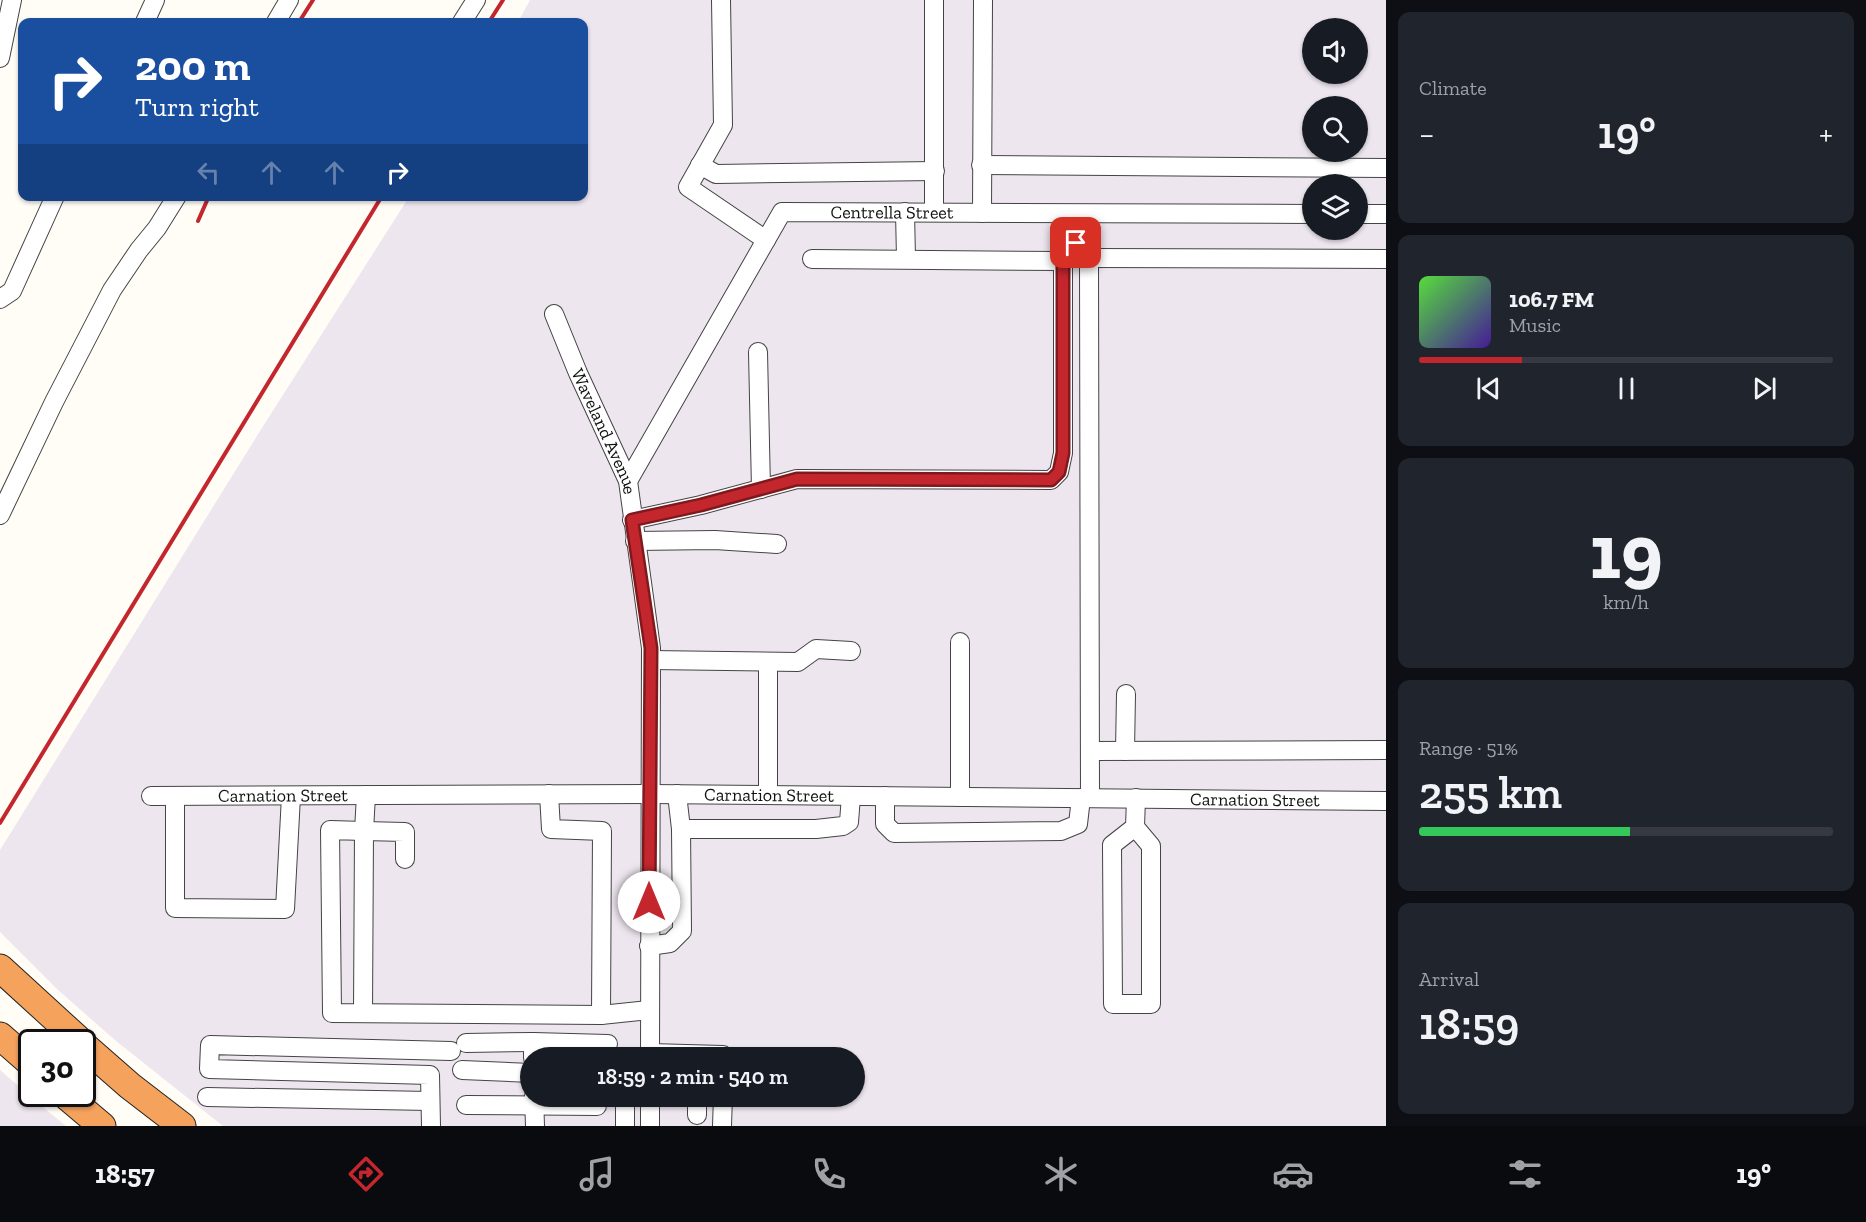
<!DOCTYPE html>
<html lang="en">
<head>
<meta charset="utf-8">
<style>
  :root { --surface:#171b24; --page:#20242c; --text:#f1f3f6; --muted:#9ea1a6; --line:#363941; --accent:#c4262e }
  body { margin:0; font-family:"Zilla Slab",serif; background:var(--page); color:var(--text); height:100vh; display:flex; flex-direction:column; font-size:22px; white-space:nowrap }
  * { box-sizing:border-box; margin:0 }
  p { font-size:20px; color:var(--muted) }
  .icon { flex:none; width:33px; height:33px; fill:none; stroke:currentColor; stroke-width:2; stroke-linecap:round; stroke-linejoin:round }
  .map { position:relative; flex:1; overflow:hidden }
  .sheet { display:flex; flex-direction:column; gap:12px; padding:12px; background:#0d0f14; width:480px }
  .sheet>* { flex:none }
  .top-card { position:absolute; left:18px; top:18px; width:570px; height:183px; border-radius:12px; box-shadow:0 2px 4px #0004; background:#1a4fa0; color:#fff; overflow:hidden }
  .buttons { position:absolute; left:1302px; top:18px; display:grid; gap:12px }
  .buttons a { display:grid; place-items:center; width:66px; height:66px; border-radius:50%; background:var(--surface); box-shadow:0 2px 4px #0004; font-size:30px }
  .speed { position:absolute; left:18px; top:1029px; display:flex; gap:12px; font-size:30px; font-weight:700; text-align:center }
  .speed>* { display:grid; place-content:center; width:78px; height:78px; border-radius:50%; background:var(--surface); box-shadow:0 2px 4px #0004; line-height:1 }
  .speed .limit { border:3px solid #111; border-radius:9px; background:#fff; color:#111 }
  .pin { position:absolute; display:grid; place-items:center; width:51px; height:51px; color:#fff; margin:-26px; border-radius:12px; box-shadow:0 3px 9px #0006 }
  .me { position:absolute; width:66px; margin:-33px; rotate:0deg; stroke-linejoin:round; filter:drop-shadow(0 0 4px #0008) }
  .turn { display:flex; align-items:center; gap:21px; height:126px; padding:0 18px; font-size:27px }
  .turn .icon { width:78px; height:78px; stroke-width:2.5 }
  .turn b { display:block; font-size:42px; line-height:51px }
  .lanes { display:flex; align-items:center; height:57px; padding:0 18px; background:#0003; justify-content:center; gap:30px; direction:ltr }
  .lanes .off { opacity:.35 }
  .big { font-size:45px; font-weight:600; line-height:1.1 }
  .sheet .card { flex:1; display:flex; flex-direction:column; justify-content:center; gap:9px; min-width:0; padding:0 21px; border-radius:12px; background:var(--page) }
  .sheet .dial { align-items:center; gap:0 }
  .dial b { font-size:78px; line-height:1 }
  .song { display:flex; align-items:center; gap:18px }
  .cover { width:72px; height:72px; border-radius:9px; background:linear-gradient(135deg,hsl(110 70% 55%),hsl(260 70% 35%)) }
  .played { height:6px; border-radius:3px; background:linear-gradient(90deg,var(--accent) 25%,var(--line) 25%) }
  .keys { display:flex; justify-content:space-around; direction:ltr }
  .heat { display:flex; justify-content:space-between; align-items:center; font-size:33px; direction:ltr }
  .charge { height:9px; border-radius:4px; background:linear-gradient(90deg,#34c759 51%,var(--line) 0) }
  .trip { position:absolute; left:520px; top:1047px; width:345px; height:60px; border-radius:30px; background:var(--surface); box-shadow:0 2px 4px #0004; font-weight:600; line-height:60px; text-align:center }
  .dock { display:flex; height:96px; justify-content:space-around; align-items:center; background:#090b0e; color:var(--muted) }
  .dock .icon { width:42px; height:42px }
  .dock .selected { color:var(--accent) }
  .dock b { font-size:27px; color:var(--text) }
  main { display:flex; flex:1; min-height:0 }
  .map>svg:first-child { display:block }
  .industrial { fill:#eee6ef; fill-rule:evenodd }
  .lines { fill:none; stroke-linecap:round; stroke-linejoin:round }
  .minor-casing { stroke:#444; stroke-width:20 }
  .highway-casing { stroke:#222; stroke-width:29 }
  .minor { stroke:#fff; stroke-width:18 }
  .highway { stroke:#f5a25d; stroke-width:27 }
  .rail { stroke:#c4262e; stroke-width:4 }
  .route-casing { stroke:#7f191e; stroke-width:15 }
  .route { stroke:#c4262e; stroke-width:10 }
  .labels { text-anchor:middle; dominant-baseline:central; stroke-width:6; stroke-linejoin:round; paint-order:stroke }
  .street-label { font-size:18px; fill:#111; stroke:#fff }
</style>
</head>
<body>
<main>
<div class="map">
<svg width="1386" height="1126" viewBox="0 0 1386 1126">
  <rect width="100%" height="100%" fill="#fffdf5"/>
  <path class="industrial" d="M530 0H1386V1126H223L116 1041 58 990 0 932V850L260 431 409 197 584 196V22H518ZM1312 28H1358V74H1312ZM1312 106H1358V152H1312ZM1312 184H1358V230H1312ZM531 1058H855V1096H531Z
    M0 1070 50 1113 66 1126H0Z"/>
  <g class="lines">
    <defs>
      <g id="minor">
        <path d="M721 0 723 125 688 187 766 240"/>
        <path d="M934 0V212"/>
        <path d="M145 22 155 0"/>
        <path d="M276 22 289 0"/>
        <path d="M462 22 476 0"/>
        <path d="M0 58 12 0"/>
        <path d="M700 165 716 174 935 171"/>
        <path d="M981 165 1386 168"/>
        <path d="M905 212 906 258"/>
        <path d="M982 213 983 0"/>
        <path d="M1076 214V243L1089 258 1090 798"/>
        <path d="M1358 214H1386"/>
        <path d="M1089 258 1386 259"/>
        <path d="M812 259 1063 261"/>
        <path d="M0 299 12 291 55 196"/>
        <path id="s1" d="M554 314 578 373 628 481 651 648 650 1058"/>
        <path d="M758 352 761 489"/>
        <path id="s2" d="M628 481 782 212 1312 214"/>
        <path d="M0 515 54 402 112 290 139 250 157 228 177 196"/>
        <path d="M632 520 701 505 797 479 1051 480 1059 472 1063 453V261L1076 243"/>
        <path d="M635 541 715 540 777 544"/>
        <path d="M960 642V797"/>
        <path d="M651 660 798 662 816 649 851 651"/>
        <path d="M1090 751 1386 750"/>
        <path d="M1125 751 1126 694"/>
        <path d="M549 794 551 829 602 831 601 1015 649 1010"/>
        <path d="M366 795 364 831 330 830 332 1013 601 1015"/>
        <path d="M768 795V662"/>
        <path id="s3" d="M151 796 649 794 1386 801"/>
        <path d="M175 796V908L285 909 291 796"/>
        <path d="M885 796V824L894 833 1061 831 1078 824 1081 798"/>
        <path d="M1135 827 1112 845 1113 1004H1151V846L1135 827 1136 798"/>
        <path d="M681 829H816L843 826 849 822 851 796"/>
        <path d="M649 946 670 943 682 931 681 829 677 794"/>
        <path d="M363 1013 364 831 405 832V859"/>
        <path d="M466 1043 533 1042"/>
        <path d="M650 1053 723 1055V1058"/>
        <path d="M533 1058V1042L608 1044"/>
        <path d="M462 1070 531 1073"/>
        <path d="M534 1096 535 1126"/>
        <path d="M650 1096V1126"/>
        <path d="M697 1096V1115"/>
        <path d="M207 1097 430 1101"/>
        <path d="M466 1105 597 1106"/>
        <path d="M431 1126 430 1075 209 1069 210 1045 451 1051"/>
        <path d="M625 1126V1096"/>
        <path d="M722 1126 723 1096"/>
      </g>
      <path id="highway" d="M0 968 81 1042
        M0 1036 32 1064
        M82 1044 130 1086 182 1126
        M64 1094 102 1126"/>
    </defs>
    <use href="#minor" class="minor-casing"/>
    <use href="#highway" class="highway-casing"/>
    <use href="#minor" class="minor"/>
    <use href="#highway" class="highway"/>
    <path class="rail" d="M299 22 313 0
      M489 22 503 0
      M198 221 209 196
      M0 823 382 196"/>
  </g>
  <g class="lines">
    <defs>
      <path id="route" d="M649 902 651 648 632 520 701 505 797 479 1051 480 1059 472 1063 453V261L1076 243"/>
    </defs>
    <use href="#route" class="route-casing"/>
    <use href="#route" class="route"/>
  </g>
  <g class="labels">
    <g class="street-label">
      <text stroke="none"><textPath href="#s2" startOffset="420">Centrella Street</textPath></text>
      <text stroke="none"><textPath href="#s1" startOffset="128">Waveland Avenue</textPath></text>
      <text stroke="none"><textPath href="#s3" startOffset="618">Carnation Street</textPath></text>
      <text stroke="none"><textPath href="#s3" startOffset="132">Carnation Street</textPath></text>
      <text stroke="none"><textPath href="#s3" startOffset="1104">Carnation Street</textPath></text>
    </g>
  </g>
</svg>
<div class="buttons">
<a><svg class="icon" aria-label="sound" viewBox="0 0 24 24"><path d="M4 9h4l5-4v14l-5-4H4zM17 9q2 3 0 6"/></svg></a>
<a><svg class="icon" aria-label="search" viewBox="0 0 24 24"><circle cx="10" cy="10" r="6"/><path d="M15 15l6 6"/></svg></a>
<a><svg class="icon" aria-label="layers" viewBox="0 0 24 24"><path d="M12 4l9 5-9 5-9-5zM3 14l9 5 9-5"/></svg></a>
</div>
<div class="speed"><div class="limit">30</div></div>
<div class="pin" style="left:1076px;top:243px;background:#d93025"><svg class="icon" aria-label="arrive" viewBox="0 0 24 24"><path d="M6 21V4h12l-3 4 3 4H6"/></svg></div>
<svg class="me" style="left:649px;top:902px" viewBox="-20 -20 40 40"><circle r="19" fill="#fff"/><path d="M0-13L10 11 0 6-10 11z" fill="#c4262e"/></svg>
<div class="trip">18:59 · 2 min · 540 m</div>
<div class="top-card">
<div class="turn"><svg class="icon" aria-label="right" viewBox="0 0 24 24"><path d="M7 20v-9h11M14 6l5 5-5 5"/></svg><div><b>200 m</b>Turn right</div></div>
<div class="lanes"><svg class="icon off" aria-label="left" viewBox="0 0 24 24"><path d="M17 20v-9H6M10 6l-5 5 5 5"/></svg><svg class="icon off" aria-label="ahead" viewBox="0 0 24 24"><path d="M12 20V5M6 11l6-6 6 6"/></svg><svg class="icon off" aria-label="ahead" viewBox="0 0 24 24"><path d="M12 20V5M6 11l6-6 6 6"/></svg><svg class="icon" aria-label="right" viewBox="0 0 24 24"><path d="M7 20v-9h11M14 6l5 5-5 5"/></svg></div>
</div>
</div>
<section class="sheet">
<div class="card"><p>Climate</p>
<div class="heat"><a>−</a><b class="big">19°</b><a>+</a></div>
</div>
<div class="card">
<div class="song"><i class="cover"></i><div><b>106.7 FM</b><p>Music</p></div></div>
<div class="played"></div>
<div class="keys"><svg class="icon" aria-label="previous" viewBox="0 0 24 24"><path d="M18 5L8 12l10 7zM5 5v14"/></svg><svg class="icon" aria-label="pause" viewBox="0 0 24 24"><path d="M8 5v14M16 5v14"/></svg><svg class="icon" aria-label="next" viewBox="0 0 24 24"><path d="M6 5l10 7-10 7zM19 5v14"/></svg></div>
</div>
<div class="card dial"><b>19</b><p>km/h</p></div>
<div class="card"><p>Range · 51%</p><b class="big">255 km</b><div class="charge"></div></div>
<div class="card"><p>Arrival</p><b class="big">18:59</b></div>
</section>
</main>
<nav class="dock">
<b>18:57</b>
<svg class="icon selected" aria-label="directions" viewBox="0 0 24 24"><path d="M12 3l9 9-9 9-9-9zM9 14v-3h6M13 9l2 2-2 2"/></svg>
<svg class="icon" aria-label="music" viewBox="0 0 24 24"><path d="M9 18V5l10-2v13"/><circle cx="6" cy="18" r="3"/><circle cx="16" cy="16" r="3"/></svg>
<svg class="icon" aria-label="phone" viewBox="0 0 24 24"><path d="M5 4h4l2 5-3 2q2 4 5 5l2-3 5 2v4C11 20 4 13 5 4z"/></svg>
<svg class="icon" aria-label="climate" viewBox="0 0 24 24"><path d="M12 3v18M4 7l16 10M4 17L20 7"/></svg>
<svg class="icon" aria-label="car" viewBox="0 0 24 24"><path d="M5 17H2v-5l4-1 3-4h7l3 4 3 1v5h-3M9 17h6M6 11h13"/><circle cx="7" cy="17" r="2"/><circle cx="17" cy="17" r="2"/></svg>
<svg class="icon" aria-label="filters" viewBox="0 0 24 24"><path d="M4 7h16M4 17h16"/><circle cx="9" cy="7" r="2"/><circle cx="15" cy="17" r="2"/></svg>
<b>19°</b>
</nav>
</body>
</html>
